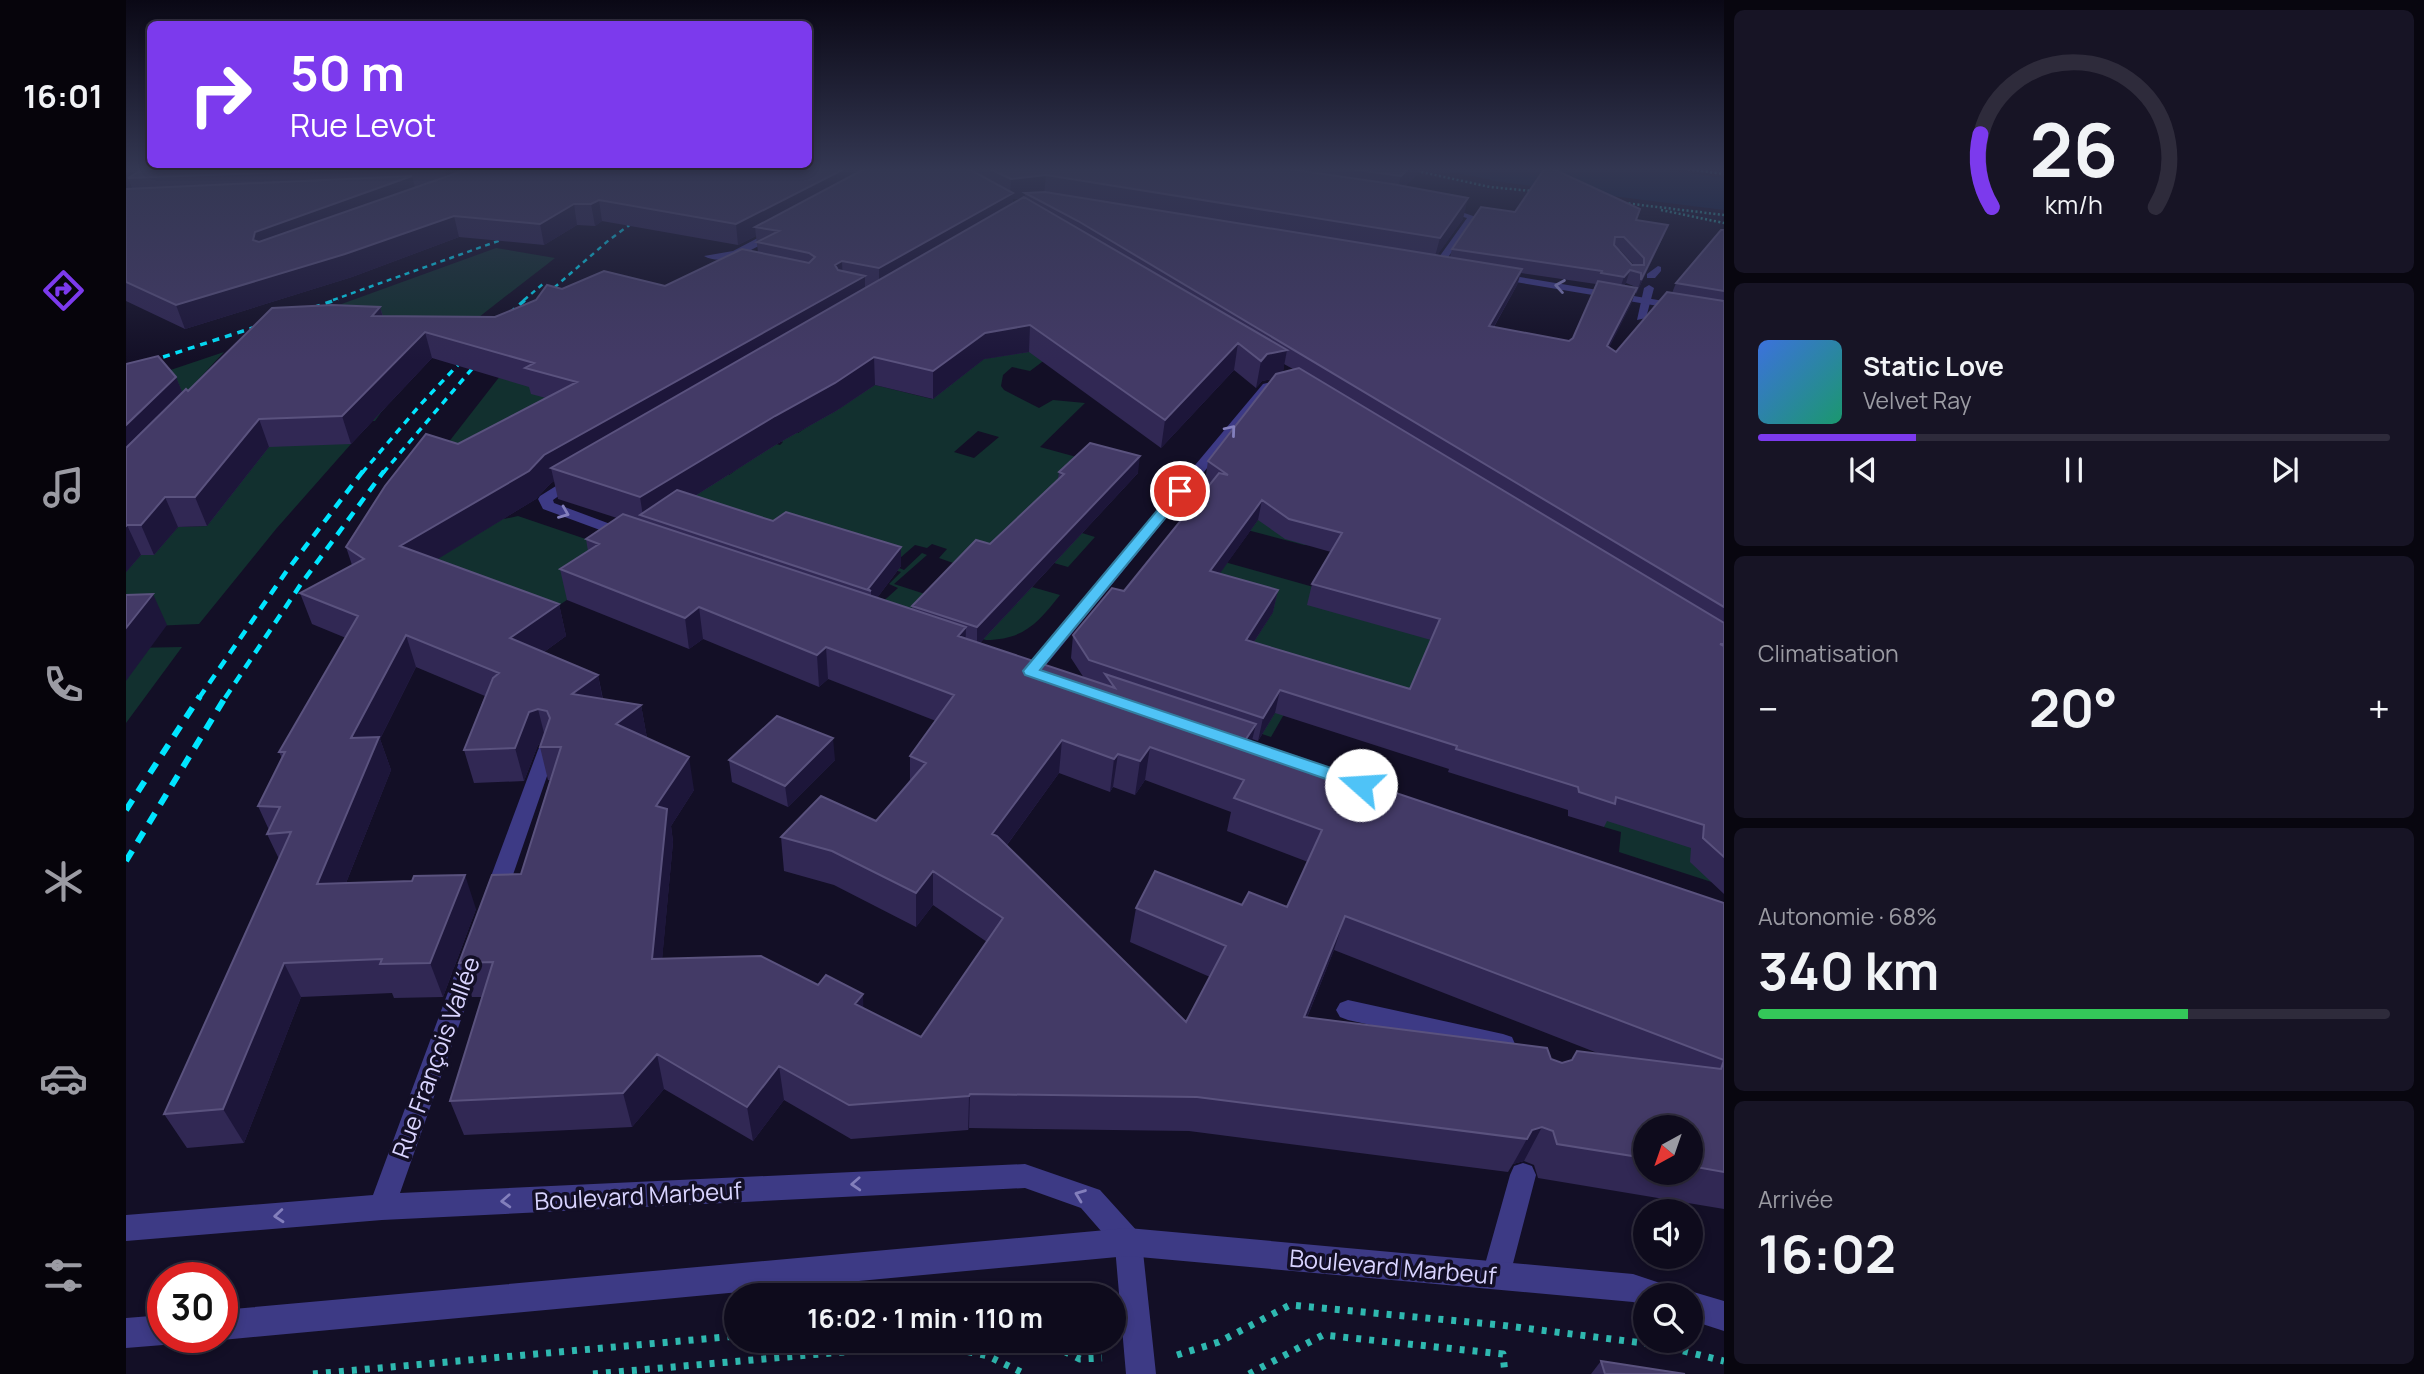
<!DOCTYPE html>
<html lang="fr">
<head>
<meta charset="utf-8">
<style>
  :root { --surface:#0e0b1c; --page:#171425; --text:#f1f3f6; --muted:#9b9ba3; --line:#2e2b3b; --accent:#7c3aed }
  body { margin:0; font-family:Manrope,sans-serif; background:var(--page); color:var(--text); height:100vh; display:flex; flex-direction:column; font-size:26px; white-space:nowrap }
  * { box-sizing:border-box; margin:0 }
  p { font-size:23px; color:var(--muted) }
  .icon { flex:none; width:38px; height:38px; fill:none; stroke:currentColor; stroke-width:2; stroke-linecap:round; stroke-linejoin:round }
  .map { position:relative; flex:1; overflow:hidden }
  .panel { display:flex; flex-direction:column; gap:10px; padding:10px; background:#08060f; width:700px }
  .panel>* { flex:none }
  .hud { position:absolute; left:21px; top:21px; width:665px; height:147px; border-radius:10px; box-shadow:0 4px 10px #0003,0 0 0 2px var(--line); background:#7c3aed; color:#fff; overflow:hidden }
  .needle { width:46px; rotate:220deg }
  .controls { position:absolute; left:1507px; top:1115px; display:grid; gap:14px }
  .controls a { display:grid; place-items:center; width:70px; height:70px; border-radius:50%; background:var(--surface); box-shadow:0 4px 10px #0003,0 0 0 2px var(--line); font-size:35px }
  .speed { position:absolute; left:21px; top:1262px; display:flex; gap:14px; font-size:35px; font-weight:700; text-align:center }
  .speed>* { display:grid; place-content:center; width:91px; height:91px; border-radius:50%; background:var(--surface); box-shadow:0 4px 10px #0003,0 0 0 2px var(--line); line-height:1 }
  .speed .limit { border:10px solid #d22; background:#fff; color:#111 }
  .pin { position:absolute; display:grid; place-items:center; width:60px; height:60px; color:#fff; margin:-30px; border:4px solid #fff; border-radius:50%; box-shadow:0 2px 7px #0007 }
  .me { position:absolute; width:77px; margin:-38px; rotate:289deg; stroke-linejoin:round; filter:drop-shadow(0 0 5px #0008) }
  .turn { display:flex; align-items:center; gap:24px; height:147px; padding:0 28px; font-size:32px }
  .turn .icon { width:91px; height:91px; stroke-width:2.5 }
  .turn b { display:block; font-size:49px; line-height:60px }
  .big { font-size:52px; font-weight:700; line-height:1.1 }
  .panel .widget { flex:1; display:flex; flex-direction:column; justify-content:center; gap:10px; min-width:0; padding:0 24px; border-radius:10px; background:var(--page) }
  .panel .dial { align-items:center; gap:0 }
  .dial svg { height:182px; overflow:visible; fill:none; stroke:var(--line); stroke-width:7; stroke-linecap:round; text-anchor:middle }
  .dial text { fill:var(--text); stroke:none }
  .song { display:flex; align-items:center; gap:21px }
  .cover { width:84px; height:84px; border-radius:10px; background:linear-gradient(135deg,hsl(220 70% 55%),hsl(160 70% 35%)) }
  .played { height:7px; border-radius:4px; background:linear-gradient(90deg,var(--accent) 25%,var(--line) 25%) }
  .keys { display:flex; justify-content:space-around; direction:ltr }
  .heat { display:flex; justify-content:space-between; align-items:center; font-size:38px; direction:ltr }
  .charge { height:10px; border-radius:5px; background:linear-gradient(90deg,#34c759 68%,var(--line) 0) }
  .trip { position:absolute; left:598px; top:1283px; width:402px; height:70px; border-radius:35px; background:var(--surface); box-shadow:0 4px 10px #0003,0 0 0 2px var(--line); font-weight:700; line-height:70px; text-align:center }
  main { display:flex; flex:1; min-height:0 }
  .tab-bar { display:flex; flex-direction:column; width:126px; justify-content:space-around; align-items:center; background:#06040b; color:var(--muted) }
  .tab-bar .icon { width:49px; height:49px }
  .tab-bar .current { color:var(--accent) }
  .tab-bar b { font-size:32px; color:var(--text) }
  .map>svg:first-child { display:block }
  .green { fill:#12302f; fill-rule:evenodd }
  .water { fill:#0a1f44 }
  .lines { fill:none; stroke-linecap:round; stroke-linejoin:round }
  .path-far1 { stroke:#2fb8b0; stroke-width:2.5; stroke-dasharray:2 2.5; stroke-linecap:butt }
  .path { stroke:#2fb8b0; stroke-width:7; stroke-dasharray:5 8; stroke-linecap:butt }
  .service { fill:#3d3a85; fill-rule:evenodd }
  .minor { fill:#3d3a85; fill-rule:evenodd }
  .tertiary { fill:#3d3a85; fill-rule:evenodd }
  .rail-far3 { stroke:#00e5ff; stroke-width:2.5; stroke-dasharray:5 4.5; stroke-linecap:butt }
  .rail-far2 { stroke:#00e5ff; stroke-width:3.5; stroke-dasharray:7 6; stroke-linecap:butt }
  .rail-far1 { stroke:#00e5ff; stroke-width:4.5; stroke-dasharray:10 8; stroke-linecap:butt }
  .rail { stroke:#00e5ff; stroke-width:6; stroke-dasharray:12 10; stroke-linecap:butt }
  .wall { fill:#312854; fill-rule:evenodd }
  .shaded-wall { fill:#1d163a }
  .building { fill:#433a66; stroke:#5a527e; stroke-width:2; fill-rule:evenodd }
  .oneway { stroke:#837fbc }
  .route { fill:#4fc3f7; stroke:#337fa1; stroke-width:2 }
  .labels { text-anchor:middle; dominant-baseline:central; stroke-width:7; stroke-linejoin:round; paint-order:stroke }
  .near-street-label { font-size:24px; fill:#d9d4ff; stroke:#130f26 }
</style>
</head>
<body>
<main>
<nav class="tab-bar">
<b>16:01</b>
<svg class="icon current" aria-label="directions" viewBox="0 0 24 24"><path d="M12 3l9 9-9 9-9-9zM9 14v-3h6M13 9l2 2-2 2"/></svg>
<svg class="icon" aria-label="music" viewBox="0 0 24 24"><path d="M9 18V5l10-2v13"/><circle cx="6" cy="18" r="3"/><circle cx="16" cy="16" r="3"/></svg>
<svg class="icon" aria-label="phone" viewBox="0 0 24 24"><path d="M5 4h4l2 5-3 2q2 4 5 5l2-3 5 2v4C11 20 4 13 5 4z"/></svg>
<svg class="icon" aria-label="climate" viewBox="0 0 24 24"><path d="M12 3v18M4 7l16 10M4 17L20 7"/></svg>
<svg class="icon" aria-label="car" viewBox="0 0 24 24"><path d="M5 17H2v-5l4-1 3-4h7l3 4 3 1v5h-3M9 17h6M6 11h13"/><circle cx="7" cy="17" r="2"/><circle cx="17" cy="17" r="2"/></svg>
<svg class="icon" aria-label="filters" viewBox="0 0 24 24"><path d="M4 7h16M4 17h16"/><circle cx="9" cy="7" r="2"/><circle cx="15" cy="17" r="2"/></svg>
</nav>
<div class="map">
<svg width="1598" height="1374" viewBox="0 0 1598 1374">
  <rect width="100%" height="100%" fill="#130f26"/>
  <path class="green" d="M370 248 429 258C368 306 295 357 249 421H229L208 444H225L150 529 73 624 26 626 4 648 56 647 0 723V572L11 559 0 556 28 554 52 527 81 526 177 318Z
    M832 262 879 272 881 275 848 296 864 299 959 284 963 287 935 291 938 295 911 299 915 303 999 290 1064 335 995 348 964 339 962 342 972 350 920 359 904 371 886 367 877 375 875 386 878 390 913 408 927 400 959 403 914 447 976 464 953 488 937 484 932 489 940 492 855 570 858 572 829 602 877 618 906 587 934 595C912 623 897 640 860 640L752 606 772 588 763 584 775 572 707 551 711 546 669 533 657 542 584 519 555 540 502 522 516 513 522 515 548 497 523 488 555 467 516 455 557 430 589 440 604 431 654 445 657 442 651 439 663 431 672 433 695 418 652 407 623 426 596 419 586 425 572 421 621 391 644 398 652 393 632 384 655 371 670 375 681 367 706 374 669 398 713 409 742 389 719 383 725 379 806 399 858 359 919 349 784 318 808 304 802 301 820 290 829 292 861 274 826 266ZM852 431 873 437 848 458 828 452ZM609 435 644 446 603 475 563 465ZM806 544 821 549 813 558 830 564 799 594 768 584 801 555 796 553 778 570 766 565 789 545 801 548Z
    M409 331 497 391 378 519 392 516 492 550 479 574 407 623 352 647 310 675 244 647 308 461Z
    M98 352 59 394 0 385Z
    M1114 515 1287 517 1598 886 1493 852 1495 832 1478 827 1483 775 1275 714 1177 681 1145 737 1136 734 1122 651 1147 612 1080 593 1095 561 1191 588 1218 547 1178 545 1106 526Z
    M956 533 969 537 942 567 928 563Z"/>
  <path class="water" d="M1307 168H1528L1598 178V210L1375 182Z"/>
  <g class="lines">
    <path class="path-far1" d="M1553 168 1598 174
      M1291 171 1364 187 1406 191
      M1498 203 1598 215
      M1535 210 1598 223"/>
    <path class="path" d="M915 1340 954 1359 976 1358
      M1051 1355 1093 1342 1164 1305 1374 1325 1533 1345 1598 1361
      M187 1374 611 1336
      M467 1374 808 1344 862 1356 899 1374
      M1123 1374 1197 1335 1377 1354 1379 1374"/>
    <path class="service" d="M1532 266 1535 267V271L1529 278H1521V274Z
      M1523 285 1528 288 1520 318 1511 320 1518 288Z
      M1222 1000 1377 1034 1386 1037 1389 1044 1386 1051 1377 1054 1222 1020 1214 1017 1210 1010 1214 1003Z
      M1397 1163 1406 1166 1410 1175 1384 1275 1380 1285 1370 1289 1360 1285 1356 1275 1384 1175 1388 1166Z"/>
    <path class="minor" d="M1315 205 1350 217 1314 269 1311 270 1306 267 1341 218 1312 210Z
      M651 228 656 231 654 233C635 244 601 269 578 256L607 251Z
      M1370 273 1598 311V317L1366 278V274Z
      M1145 382 1149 383V389L1145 390 911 676H899L896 672 899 668 1137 384Z
      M449 474 454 475V481L427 500 428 503 503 531 505 534 503 537H493L417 509 412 499 414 496Z
      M421 744 428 746 430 750 380 895 377 901 369 903 361 901 358 895 412 750 414 746Z
      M346 948 354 951 357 957 274 1193 899 1164 974 1190 1012 1232 1016 1242 1030 1374H1000L989 1247 955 1208 899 1188 256 1220 0 1241V1215L247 1195 335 957 338 951Z"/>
    <path class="tertiary" d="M1002 1228 1507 1274 1540 1285 1544 1295H1519V1306L1507 1302 1002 1256 96 1340 90 1337H96V1310Z
      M1564 1291 1598 1301V1331L1564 1320V1295H1554Z
      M37 1315V1337H49L47 1340 37 1345 0 1348V1318Z"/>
    <path class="rail-far3" d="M207 300 389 235
      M398 300 418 283
      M414 300 483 240 517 215"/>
    <path class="rail-far2" d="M175 312 212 299
      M374 322 400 299
      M0 369 145 322
      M236 473 295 404 344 352
      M257 473 357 356"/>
    <path class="rail-far1" d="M73 698 160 572 237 471
      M99 698 175 584 258 471"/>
    <path class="rail" d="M0 810 74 696
      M0 861 100 696"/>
  </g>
  <path class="wall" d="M0 168H1298L1279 186 1337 219 1311 255 1324 257 1326 249 1389 212 1510 220 1542 225 1537 237 1510 294V289L1505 304 1483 347 1490 352 1546 293 1550 283 1598 230V894L1564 862 1565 848 1481 821 1478 827 1442 816V810L1322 772 1323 769 1149 713 1132 741 1126 739 1125 744 1598 903V1209L1412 1178 1408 1165 1398 1161 1387 1164 1382 1172 1063 1131 843 1128 842 1130 725 1139 658 1100 627 1141 538 1089 506 1127 338 1135 324 1101 356 997H346L333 963 395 874 424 780H422L414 747 415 744 412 745 398 781 348 783 338 750 359 696 290 667 254 739 265 770 220 883 350 909 317 997 268 998 266 993 175 997 118 1143 61 1148 38 1114 153 859 141 834 143 830 132 806 156 758 153 752 220 638 186 624 174 593 226 565 220 547 332 444 420 398 405 394 403 387 306 358 225 444 143 447 81 526 52 527 28 555H15L0 572V364L50 377 56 392 62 391 254 307 257 316 369 317 436 289 539 286 632 252 630 236 612 245 476 221 469 226 451 225 418 245 333 237 226 277 59 329 0 301ZM897 198 887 204V199ZM1493 250H1494L1508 265H1506ZM1395 273 1470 284 1447 338 1443 341 1368 327 1391 285ZM1500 283 1510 287V288L1498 285ZM903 352 1035 448 1108 370 1130 388 1136 381 1146 379 1082 461 1079 481 1084 484 998 591 947 635 945 658 958 678 854 643 1012 473 933 472 932 479 864 544 786 606V610L751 598 775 566 647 521 569 496 651 444 710 411 749 385 807 399 858 359ZM1158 364 1167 369 1157 372ZM428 481 432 499 491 518 460 539 462 551 434 569 441 600 563 649 577 639 693 687 702 679 810 721 784 756V781L750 821 655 837 658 871 708 885 790 927 807 905 861 942 795 1037 737 1008 536 959 547 842 545 826 568 790 521 738 515 705 477 699 472 675 418 652 440 636 433 604 311 559 410 499 424 484ZM1132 520 1159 539 1205 552 1186 584 1181 605 1305 640 1284 689 1128 642 1147 612 1152 590 1093 574ZM933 773 984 792 987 787 1009 795 1019 780 1105 812 1101 831 1182 862 1161 907 1116 905 1010 908 1004 942 1084 977 1060 1022 881 845ZM1208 950 1474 1054 1436 1063 1425 1059 1181 1018ZM1519 1127H1564V1172H1519Z
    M603 760H709L662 807 606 782Z
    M1475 1361 1559 1374H1465Z"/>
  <path class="shaded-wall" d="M0 168H42L2 178 6 188 0 191Z
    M318 168H370L322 185Z
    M720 168H758L629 227 630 236 612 245 610 224Z
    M1283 168H1298L1270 196 1275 176Z
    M920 175 918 195 899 193V198L887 199 886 213 753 291V268L884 194 885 179Z
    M286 176 291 196 135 263 127 240 129 232Z
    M1342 198 1337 219 1308 260 1314 238Z
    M473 200 476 221 469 226 465 204Z
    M448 204 451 225 418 245 414 224Z
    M328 216 333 237 226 277 59 329 50 305Z
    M1542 225 1537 237 1510 294 1515 280Z
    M716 261 717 284 709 265Z
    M1396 269 1391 285 1358 344 1363 326Z
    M1504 270 1500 283 1493 291 1498 277Z
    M739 276V299L425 468 428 481 424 484 410 499 284 576 274 546 418 455Z
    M1511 288 1505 304 1475 364 1481 346Z
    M254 307 261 331 246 316Z
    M904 325 903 352 858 359 807 399V371L859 333Z
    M299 332 306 358 225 444 216 416Z
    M1112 343 1108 370 1035 448 1039 420Z
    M1161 350 1156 377 1136 381 1130 388 1135 361 1141 354Z
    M748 357 749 385 710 411 651 444 531 520 517 516 514 497Z
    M50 377 61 404 0 465V425Z
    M133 419 143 447 81 526 69 497Z
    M1014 456 1012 473 851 646V627Z
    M39 497 52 527 28 555 15 525Z
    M1136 500 1132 520 1080 593 1084 571Z
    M1 525 15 555 0 572V526Z
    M775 547V566L745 606V591L742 589Z
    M1152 590 1147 612 1115 662 1120 640Z
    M27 594 41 625 0 681V628Z
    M433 604 440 636 393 670 384 638Z
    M573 607 577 639 563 649 559 618Z
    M840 627 839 659 832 636Z
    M280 635 290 667 254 739 265 770 206 918 191 884 225 738Z
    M700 647 702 679 693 687 691 655Z
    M472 675 478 707 446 694Z
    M1154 690 1149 713 1132 741 1137 718Z
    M515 705 521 738 490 724Z
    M412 709 420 741 412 745 398 781 389 748 403 712Z
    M1130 724 1122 757 1118 742Z
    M707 738 709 760 662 807 659 786Z
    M936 740 933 773 864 868 866 834Z
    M1024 747 1019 780 1009 795 1014 761Z
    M992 754 987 787 984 792 988 759Z
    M563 757 568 790 545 826 547 842 533 993 526 959 530 806Z
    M807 871V905L790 927V893Z
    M339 875 350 909 317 997 304 963Z
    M1219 916 1208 950 1167 1052 1178 1017Z
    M158 963 175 997 118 1143 97 1109Z
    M737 994 738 1028 729 1004Z
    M531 1054 538 1089 506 1127 497 1093Z
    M653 1066 658 1100 627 1141 621 1107Z
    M844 1094 843 1128 842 1130 843 1096Z
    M1416 1127 1398 1161 1387 1164 1406 1130Z"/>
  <path class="building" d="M19 168H265L2 178Z
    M344 168H720L610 224 473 200 465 204H448L414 224 328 216 219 254 50 305 0 282V189L286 176 129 232 127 240 133 242 328 174Z
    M740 168H841L887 193 753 268 716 261 709 265 712 270 739 276 418 455 403 471 274 546 433 604 384 638 472 675 446 694 515 705 490 724 563 757 530 806 541 809 526 959 635 956 692 985 700 975 737 994 729 1004 795 1037 877 918 807 871 790 893 706 851 655 837 695 796 750 821 800 763 784 756 828 695 700 647 691 655 573 607 559 618 434 569 473 544 460 539 497 514 840 627 832 636 989 688 979 674 1130 724 1118 742 1598 903V1172L1564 1166V1127H1519V1158L1431 1144 1427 1131 1416 1127 1406 1130 1401 1139 1071 1097 844 1094 843 1096 723 1105 653 1066 621 1107 531 1054 497 1093 324 1101 367 962 333 963 366 875 395 874 435 747H414L424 718 421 711 412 709 403 712 389 748 338 750 367 678 373 673 280 635 225 738 253 737 191 884 286 881 288 876 339 875 304 963 254 964 256 959 158 963 97 1109 38 1114 165 832 141 834 154 807 132 806 159 752H153L232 616 174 593 238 559 220 547 259 486 300 434 332 444 451 382 399 368 408 363 299 332 216 416 133 419 69 497H39L15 525H1L0 526V448L60 389 62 391 146 308 206 305 254 307 246 316 369 317 410 300 421 285 436 289 478 271 539 286 616 249 683 263 689 257 683 253 631 242 653 231 629 227ZM936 740 988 759 992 754 1014 761 1024 747 1118 780 1108 798 1196 830 1161 907 1123 892 1116 905 1029 871 1010 908 1100 946 1060 1022 871 836 866 834ZM1219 916 1598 1060 1595 1069 1451 1051 1446 1060 1436 1063 1425 1059 1421 1048 1178 1017Z
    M862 168H1156L1266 184 1342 198 1314 238 920 175 885 179Z
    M1217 168H1283L1275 176Z
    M1419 168H1425L1514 209 1510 220 1542 225 1515 280V273L1504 270 1498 277 1475 273 1476 271 1326 249 1355 207 1389 212ZM1489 237H1498L1518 258V265H1506L1488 245Z
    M919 192 1396 269 1363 326 1443 341 1447 338 1472 281 1511 288 1481 346 1490 352 1541 292 1598 301V607L952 221 899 193Z
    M898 197 1161 350 1141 354 1135 361 1112 343 1039 420 904 325 859 333 807 371 748 357 709 383 649 416 514 497 425 468Z
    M1595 230H1598V291L1550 283Z
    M32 356 50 377 0 425V364Z
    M1173 368 1598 623V644H1594L1598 646V857L1577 838 1578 825 1490 797 1489 804 1453 792 1452 787 1330 749 1331 746 1154 690 1137 718 963 660 947 635 986 588 998 591 1093 473 1102 475 1082 461 1150 374ZM1136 500 1163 519 1216 533 1186 584 1314 619 1284 689 1120 640 1152 590 1084 571Z
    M964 443 1014 456 851 627 786 606 850 540 864 544 938 474 933 472Z
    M551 490 647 521 660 512 775 547 742 589 745 591 514 515Z
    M27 594 0 628V595Z
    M651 716 707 738 659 786 603 760Z
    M1475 1361 1559 1374H1479Z"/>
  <defs><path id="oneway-chevron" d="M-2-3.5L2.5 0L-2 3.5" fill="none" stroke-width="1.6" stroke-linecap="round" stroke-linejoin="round" transform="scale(1.75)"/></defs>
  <g class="oneway">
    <use href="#oneway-chevron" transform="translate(1434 286) rotate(-171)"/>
    <use href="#oneway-chevron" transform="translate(1105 430) rotate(-50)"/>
    <use href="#oneway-chevron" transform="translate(438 513) rotate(22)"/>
    <use href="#oneway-chevron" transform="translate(730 1184) rotate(177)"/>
    <use href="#oneway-chevron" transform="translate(954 1195) rotate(-159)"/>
    <use href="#oneway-chevron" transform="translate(380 1201) rotate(177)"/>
    <use href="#oneway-chevron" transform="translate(153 1216) rotate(175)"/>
  </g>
  <linearGradient id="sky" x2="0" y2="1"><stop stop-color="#0a0815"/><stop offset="0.47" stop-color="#333752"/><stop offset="1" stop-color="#333752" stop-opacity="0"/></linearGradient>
  <rect width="1598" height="360" fill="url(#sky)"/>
  <path class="route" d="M1054 487 1061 491 1059 494 914 670 1241 780 1244 785 1241 789H1229L899 675 897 671 1050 488Z"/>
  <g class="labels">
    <g class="near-street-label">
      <text transform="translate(309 1057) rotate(-70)">Rue François Vallée</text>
      <text transform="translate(512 1195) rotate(-3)">Boulevard Marbeuf</text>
      <text transform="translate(1267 1266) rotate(5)">Boulevard Marbeuf</text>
    </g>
  </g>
</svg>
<div class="controls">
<a><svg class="needle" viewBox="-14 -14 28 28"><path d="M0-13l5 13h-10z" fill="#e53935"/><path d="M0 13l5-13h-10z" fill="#9b9ba3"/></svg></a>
<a><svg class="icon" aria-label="sound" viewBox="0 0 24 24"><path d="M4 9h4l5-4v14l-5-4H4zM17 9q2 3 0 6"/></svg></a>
<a><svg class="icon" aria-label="search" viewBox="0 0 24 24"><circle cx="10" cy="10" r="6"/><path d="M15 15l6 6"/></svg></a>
</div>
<div class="speed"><div class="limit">30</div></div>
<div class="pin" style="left:1054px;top:491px;background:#d93025"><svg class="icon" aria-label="arrive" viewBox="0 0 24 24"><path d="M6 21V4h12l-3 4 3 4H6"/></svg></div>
<svg class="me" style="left:1235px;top:785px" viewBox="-20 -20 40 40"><circle r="19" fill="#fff"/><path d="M0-13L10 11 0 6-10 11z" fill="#4fc3f7"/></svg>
<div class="trip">16:02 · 1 min · 110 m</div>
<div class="hud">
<div class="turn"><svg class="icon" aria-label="right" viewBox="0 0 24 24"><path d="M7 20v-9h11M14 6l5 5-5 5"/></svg><div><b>50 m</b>Rue Levot</div></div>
</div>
</div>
<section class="panel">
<div class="widget dial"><svg viewBox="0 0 100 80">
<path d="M14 69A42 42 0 1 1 86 69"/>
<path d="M14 69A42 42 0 0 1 9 37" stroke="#7c3aed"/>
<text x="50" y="56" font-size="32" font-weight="700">26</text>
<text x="50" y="72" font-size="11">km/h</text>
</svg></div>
<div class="widget">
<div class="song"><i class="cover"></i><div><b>Static Love</b><p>Velvet Ray</p></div></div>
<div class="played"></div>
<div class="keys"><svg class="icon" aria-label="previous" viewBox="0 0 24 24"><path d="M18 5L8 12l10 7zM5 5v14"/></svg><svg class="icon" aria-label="pause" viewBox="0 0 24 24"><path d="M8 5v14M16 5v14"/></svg><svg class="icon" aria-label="next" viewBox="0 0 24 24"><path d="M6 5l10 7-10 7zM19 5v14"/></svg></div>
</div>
<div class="widget"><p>Climatisation</p>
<div class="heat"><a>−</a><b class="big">20°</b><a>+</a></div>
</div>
<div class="widget"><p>Autonomie · 68%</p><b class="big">340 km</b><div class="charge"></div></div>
<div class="widget"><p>Arrivée</p><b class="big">16:02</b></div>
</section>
</main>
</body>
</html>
